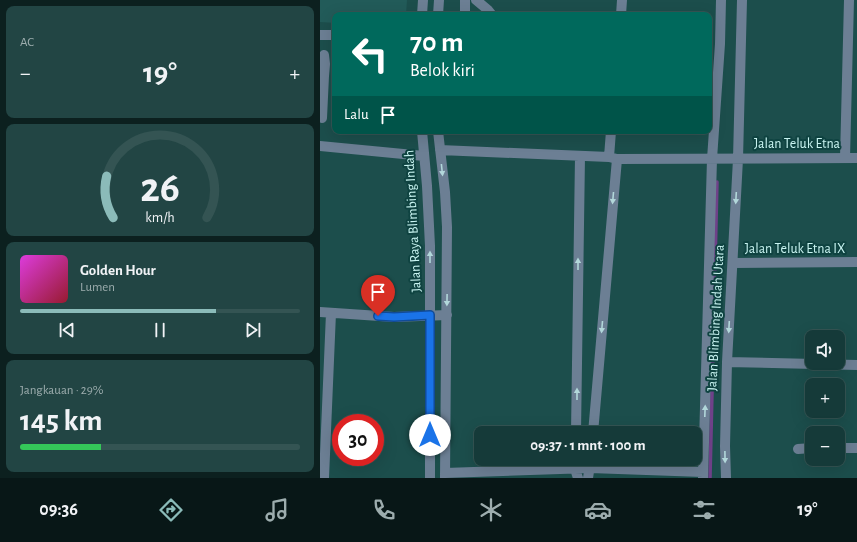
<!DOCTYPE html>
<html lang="id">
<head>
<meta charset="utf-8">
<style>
  :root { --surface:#153a39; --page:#224544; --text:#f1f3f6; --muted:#9dadae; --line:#345453; --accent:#8bbbb9 }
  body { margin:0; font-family:"Alegreya Sans",sans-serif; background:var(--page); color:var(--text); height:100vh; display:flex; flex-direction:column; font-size:15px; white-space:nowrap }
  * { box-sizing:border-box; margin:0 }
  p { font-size:13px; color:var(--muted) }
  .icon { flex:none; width:22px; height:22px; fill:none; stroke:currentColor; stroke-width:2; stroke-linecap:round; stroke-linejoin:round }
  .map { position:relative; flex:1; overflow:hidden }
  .details { display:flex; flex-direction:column; gap:6px; padding:6px; background:#0c201f; width:320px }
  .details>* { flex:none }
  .top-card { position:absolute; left:12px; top:12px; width:380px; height:122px; border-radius:8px; box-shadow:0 4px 16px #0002,0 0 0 1px var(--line); background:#00695c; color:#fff; overflow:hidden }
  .tools { position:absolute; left:485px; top:330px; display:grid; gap:8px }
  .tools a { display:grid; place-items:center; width:40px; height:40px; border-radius:8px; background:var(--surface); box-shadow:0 4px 16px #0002,0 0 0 1px var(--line); font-size:20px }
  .speed { position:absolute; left:12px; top:414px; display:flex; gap:8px; font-size:20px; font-weight:700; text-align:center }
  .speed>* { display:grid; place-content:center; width:52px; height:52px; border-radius:50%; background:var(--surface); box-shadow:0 4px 16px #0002,0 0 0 1px var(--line); line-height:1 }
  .speed .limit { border:6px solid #d22; background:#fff; color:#111 }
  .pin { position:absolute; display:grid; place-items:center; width:34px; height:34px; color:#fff; margin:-41px -17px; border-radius:50% 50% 50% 0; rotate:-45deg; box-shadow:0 0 4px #0007 }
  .pin .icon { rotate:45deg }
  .me { position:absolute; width:44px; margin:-22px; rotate:0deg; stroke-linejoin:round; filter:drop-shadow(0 0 3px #0008) }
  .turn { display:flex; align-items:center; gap:14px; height:84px; padding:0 12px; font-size:18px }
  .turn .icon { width:52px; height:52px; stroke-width:2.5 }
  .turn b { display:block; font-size:28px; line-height:34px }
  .then { display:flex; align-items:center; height:38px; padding:0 12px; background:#0003; gap:8px; font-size:15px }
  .big { font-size:30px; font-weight:700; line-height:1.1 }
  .details .card { flex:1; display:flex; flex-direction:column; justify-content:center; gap:6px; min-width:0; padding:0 14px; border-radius:8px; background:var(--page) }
  .details .dial { align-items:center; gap:0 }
  .dial svg { height:104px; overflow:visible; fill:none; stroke:var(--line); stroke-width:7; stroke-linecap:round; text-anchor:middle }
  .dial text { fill:var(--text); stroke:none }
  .song { display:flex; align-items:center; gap:12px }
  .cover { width:48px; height:48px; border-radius:6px; background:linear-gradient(135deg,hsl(300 70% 55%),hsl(350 70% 35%)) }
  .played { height:4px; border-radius:2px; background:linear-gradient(90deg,var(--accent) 70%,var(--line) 70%) }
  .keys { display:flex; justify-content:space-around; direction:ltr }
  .heat { display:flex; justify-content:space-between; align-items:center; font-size:22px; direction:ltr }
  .charge { height:6px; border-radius:3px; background:linear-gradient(90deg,#34c759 29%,var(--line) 0) }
  .trip { position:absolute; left:154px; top:426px; width:228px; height:40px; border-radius:8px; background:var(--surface); box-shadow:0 4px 16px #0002,0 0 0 1px var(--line); font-weight:700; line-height:40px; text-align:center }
  .tab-bar { display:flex; height:64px; justify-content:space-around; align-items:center; background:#081717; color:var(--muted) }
  .tab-bar .icon { width:28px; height:28px }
  .tab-bar .on { color:var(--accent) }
  .tab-bar b { font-size:18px; color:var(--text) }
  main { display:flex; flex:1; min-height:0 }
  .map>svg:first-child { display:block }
  .built { fill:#225b59 }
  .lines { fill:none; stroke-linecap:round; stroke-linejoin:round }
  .stream { stroke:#6f4189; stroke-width:3.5 }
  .minor { stroke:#6c7f94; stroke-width:10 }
  .oneway { fill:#b2d7da }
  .route-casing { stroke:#114b97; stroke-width:10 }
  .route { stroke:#1a73e8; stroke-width:7 }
  .labels { text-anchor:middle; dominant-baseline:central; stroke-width:4; stroke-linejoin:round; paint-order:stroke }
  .street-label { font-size:14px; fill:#c9f4f1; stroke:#0f4341 }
</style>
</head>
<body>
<main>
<section class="details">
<div class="card"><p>AC</p>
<div class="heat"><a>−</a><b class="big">19°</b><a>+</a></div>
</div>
<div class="card dial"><svg viewBox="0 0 100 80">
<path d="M14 69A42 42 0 1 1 86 69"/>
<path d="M14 69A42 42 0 0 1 9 37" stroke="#8bbbb9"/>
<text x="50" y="56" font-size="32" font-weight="700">26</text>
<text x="50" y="72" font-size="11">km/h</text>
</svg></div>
<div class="card">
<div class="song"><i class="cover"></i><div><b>Golden Hour</b><p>Lumen</p></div></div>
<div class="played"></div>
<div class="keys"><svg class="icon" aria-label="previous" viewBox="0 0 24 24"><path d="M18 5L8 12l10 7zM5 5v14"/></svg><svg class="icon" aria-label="pause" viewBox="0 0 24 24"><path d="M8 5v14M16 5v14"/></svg><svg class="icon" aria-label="next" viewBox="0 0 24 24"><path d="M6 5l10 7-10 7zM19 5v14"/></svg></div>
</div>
<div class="card"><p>Jangkauan · 29%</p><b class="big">145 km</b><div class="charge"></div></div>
</section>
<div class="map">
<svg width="537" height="478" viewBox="0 0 537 478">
  <rect width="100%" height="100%" fill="#1c4e4c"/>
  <path class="built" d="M0 0H87L86 15H15V23L0 22Z"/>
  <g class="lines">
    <path class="stream" d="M390 478 397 182"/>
    <path class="minor" d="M156 0 168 10 172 15
      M102 15 103 0
      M118 15 119 0
      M145 15V0
      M301 15 302 0
      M0 35H15
      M0 76H4L5 64 4 55
      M2 118 4 76
      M102 131 107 186 110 246V478
      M118 131 125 192 127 227 125 478
      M0 146 104 156
      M120 150 289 157 297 159 537 158
      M289 157 291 131
      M525 158 529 0
      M413 263 537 262
      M0 312 74 317 127 315
      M407 362 537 365
      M256 433 260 156
      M273 433 297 159
      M518 448H537
      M478 449 492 448
      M255 459V469L258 478
      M125 473 270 468 383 472
      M4 478 11 313
      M268 478 271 459
      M383 478 392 159 400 44 401 0
      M406 478 405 446 407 362 418 159 422 0"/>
  </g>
  <defs><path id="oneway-solid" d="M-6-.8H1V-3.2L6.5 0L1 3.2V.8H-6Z"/></defs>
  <g class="oneway">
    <use href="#oneway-solid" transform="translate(122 170) rotate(84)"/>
    <use href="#oneway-solid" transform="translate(293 198) rotate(95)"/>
    <use href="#oneway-solid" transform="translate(416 198) rotate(93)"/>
    <use href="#oneway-solid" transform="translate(110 257) rotate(-90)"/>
    <use href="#oneway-solid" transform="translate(258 264) rotate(-90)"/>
    <use href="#oneway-solid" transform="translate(127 300) rotate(91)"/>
    <use href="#oneway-solid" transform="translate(282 327) rotate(95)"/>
    <use href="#oneway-solid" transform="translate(409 327) rotate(93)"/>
    <use href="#oneway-solid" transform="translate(257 394) rotate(-90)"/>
    <use href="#oneway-solid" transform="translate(385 411) rotate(-88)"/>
    <use href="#oneway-solid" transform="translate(405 457) rotate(89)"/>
  </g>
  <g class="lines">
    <defs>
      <path id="route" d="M58 316 74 317 110 315V435"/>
    </defs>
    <use href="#route" class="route-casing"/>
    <use href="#route" class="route"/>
  </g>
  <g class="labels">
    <g class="street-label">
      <text x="477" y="144">Jalan Teluk Etna</text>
      <text transform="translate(93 221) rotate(-93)">Jalan Raya Blimbing Indah</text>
      <text x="475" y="249">Jalan Teluk Etna IX</text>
      <text transform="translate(396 318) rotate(-87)">Jalan Blimbing Indah Utara</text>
    </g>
  </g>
</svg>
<div class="tools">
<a><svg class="icon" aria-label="sound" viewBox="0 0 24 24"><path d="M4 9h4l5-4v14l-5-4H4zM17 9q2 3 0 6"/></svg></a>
<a>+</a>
<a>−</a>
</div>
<div class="speed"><div class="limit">30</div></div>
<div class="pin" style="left:58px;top:316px;background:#d93025"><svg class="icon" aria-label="arrive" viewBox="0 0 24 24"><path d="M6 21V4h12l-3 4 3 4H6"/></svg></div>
<svg class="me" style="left:110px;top:435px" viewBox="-20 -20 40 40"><circle r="19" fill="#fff"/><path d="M0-13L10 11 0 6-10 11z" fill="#1a73e8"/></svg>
<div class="trip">09:37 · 1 mnt · 100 m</div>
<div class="top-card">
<div class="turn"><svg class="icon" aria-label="left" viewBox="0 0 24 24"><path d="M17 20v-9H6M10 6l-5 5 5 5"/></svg><div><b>70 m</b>Belok kiri</div></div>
<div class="then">Lalu<svg class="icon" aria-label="arrive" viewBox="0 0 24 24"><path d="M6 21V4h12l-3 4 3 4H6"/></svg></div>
</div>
</div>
</main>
<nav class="tab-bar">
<b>09:36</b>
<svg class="icon on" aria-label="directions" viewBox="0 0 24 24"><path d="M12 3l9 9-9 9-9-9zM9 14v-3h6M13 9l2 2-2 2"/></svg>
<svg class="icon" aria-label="music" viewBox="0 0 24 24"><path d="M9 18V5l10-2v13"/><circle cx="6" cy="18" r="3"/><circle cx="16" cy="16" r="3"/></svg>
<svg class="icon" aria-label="phone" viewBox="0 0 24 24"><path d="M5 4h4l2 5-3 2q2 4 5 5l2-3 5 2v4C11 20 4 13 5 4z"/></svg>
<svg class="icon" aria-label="climate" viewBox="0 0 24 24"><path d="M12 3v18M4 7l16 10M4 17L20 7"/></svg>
<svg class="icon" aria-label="car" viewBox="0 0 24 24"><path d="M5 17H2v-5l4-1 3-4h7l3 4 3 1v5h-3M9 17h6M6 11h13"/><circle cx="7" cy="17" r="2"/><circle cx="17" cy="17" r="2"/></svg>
<svg class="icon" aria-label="filters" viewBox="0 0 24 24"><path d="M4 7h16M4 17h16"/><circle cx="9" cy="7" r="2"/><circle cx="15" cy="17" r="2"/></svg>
<b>19°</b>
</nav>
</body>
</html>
